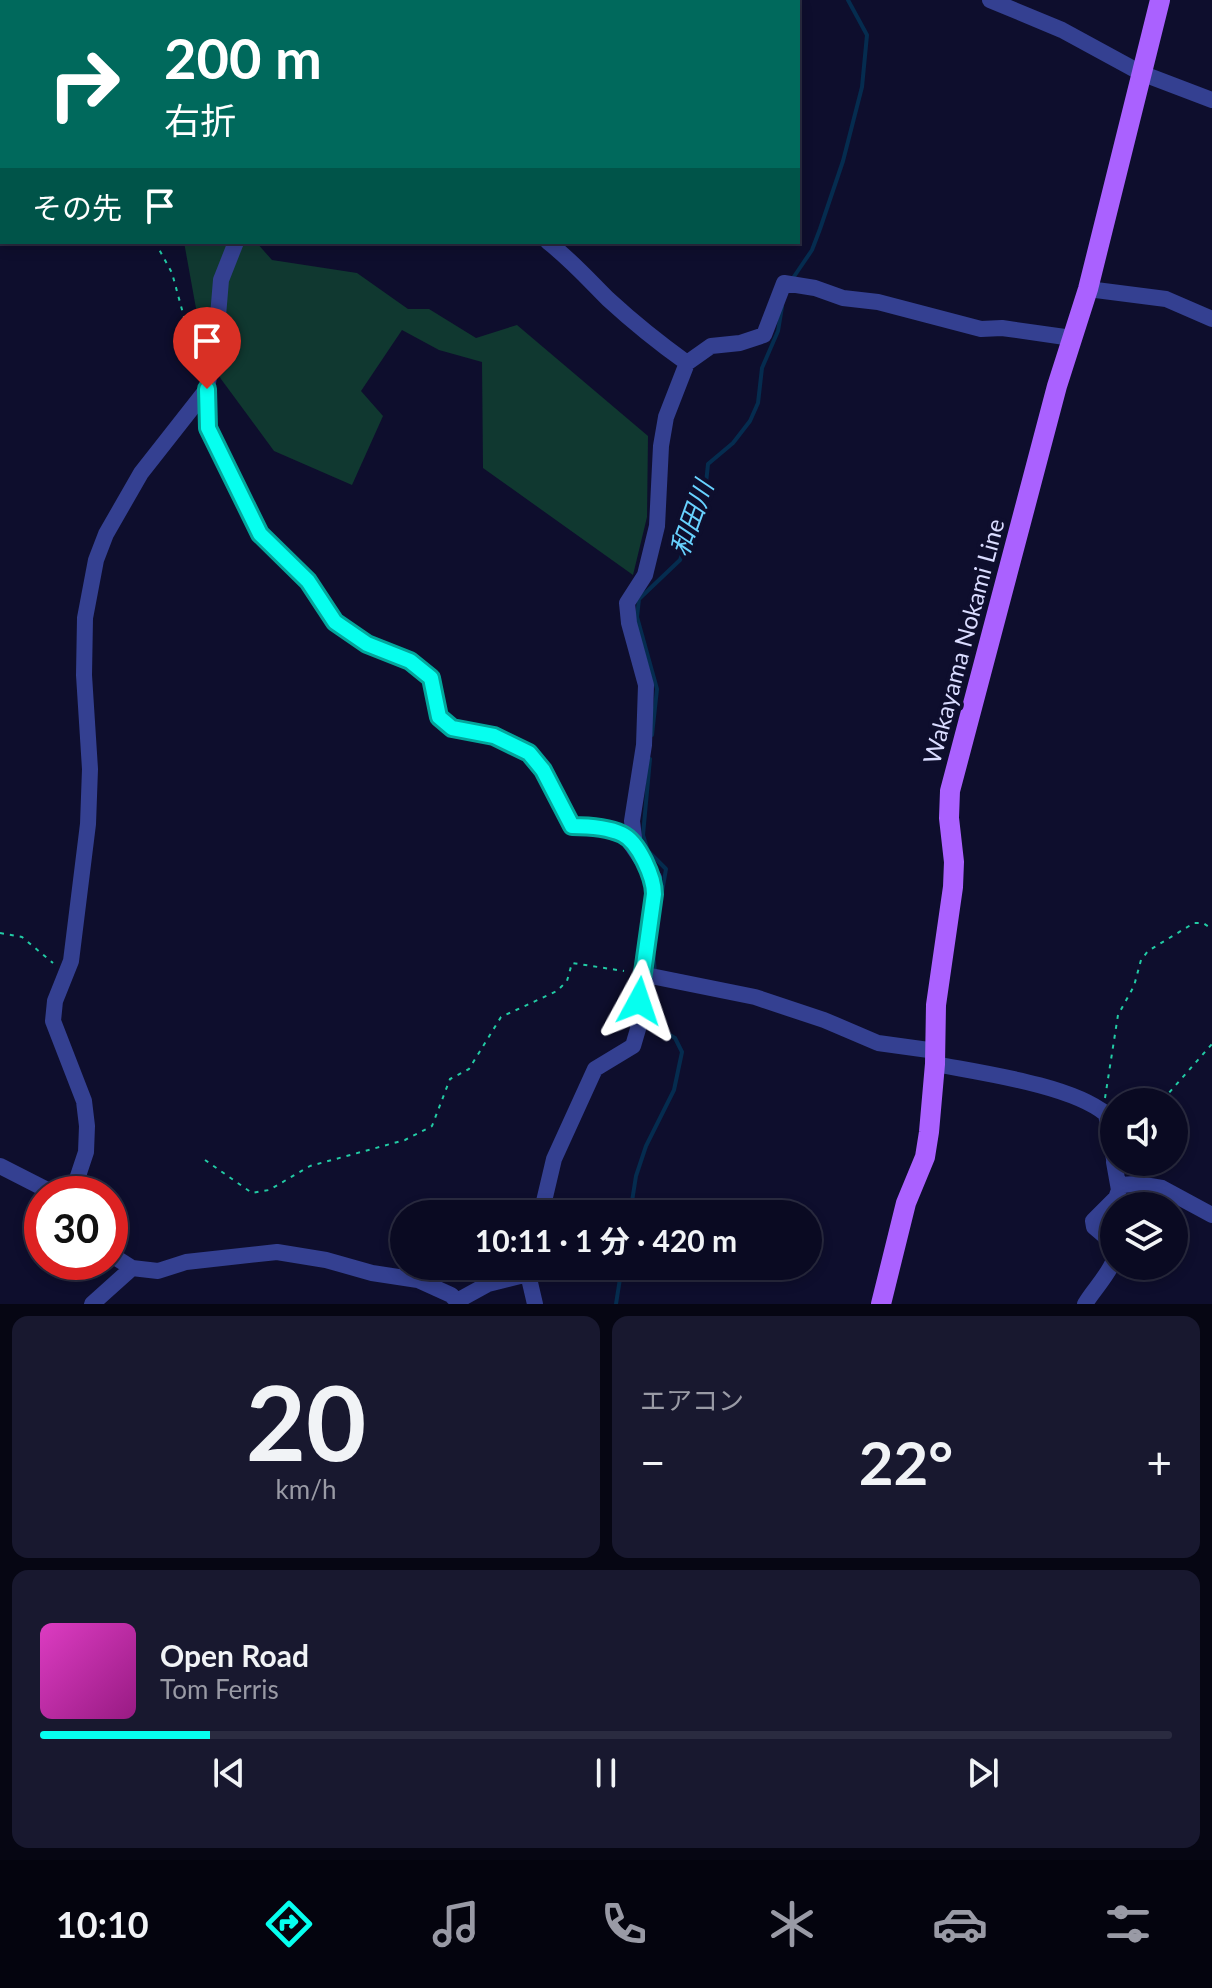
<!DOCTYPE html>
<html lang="ja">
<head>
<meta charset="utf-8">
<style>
  :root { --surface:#0a0a22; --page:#18182f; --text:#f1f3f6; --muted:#999aa5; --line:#2a2b40; --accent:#06ffef }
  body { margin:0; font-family:Lato,"Noto Sans JP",sans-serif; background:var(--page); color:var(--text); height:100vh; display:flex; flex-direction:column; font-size:30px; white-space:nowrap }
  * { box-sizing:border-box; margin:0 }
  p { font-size:26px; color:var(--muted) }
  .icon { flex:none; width:44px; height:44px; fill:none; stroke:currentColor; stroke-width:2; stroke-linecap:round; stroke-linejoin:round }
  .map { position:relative; height:1304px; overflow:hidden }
  .panel { display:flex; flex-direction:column; gap:12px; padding:12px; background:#060613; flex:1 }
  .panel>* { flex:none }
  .guide { position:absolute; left:0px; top:0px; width:800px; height:244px; box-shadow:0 4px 12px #0003,0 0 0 2px var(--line); background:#00695c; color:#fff; overflow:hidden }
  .tools { position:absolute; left:1100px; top:1088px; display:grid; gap:16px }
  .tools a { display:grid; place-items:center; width:88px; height:88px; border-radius:50%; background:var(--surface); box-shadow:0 4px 12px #0003,0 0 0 2px var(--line); font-size:40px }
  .speed { position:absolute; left:24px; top:1176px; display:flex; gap:16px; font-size:40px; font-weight:700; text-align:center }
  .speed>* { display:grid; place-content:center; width:104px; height:104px; border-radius:50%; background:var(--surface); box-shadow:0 4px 12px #0003,0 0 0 2px var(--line); line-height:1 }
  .speed .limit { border:12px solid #d22; background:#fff; color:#111 }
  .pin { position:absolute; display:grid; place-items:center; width:68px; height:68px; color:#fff; margin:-82px -34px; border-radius:50% 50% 50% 0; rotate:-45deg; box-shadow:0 0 8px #0007 }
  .pin .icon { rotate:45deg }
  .me { position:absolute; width:88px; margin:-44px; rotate:5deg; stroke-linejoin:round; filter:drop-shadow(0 0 6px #0008) }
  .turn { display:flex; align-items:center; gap:28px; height:168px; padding:0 32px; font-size:36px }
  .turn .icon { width:104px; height:104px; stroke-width:2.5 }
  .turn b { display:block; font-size:56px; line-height:68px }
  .then { display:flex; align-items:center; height:76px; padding:0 32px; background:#0003; gap:16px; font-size:30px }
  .big { font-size:60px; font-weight:700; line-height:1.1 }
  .panel .card { flex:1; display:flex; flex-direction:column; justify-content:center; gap:12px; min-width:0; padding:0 28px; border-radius:16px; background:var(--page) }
  .panel .dial { align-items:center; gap:0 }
  .dial b { font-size:104px; line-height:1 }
  .song { display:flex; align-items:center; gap:24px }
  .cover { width:96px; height:96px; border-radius:12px; background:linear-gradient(135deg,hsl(310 70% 55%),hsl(310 70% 35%)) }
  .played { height:8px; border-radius:4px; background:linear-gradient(90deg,var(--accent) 15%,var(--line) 15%) }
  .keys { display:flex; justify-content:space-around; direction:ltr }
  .heat { display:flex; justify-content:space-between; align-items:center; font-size:44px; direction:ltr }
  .panel .tiles { flex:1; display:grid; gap:12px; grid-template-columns:1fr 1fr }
  .card:last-child { grid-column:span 2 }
  .trip { position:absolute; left:390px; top:1200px; width:432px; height:80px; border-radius:40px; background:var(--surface); box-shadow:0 4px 12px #0003,0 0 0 2px var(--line); font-weight:700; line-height:80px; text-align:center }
  .dock { display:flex; height:128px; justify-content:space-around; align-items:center; background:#04040e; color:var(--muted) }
  .dock .icon { width:56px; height:56px }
  .dock .current { color:var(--accent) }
  .dock b { font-size:36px; color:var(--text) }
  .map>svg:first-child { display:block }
  .green { fill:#103830 }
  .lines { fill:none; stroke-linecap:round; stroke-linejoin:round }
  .stream { stroke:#052c4f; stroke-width:4 }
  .path { stroke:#22cba5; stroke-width:2; stroke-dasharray:4 6; stroke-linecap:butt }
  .minor { stroke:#344091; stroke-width:16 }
  .major { stroke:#aa61ff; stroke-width:20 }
  .route-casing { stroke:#04a69b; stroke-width:20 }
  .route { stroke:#06ffef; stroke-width:14 }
  .labels { text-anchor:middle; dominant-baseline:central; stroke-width:8; stroke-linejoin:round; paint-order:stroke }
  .street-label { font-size:24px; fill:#dadcff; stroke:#0e0e2d }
  .water-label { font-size:26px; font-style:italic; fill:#68d2ff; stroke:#0e0e2d }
</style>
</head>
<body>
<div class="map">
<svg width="1212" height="1304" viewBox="0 0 1212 1304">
  <rect width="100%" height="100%" fill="#0e0e2d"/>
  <path class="green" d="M184 242H256L272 260 357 273 408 309H429L476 338 517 325 648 436 647 517 633 575 483 468 482 362 439 350 402 330 361 391 383 416 352 485 274 451 221 379 203 347Z"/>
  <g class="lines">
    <path class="stream" d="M791 281 812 250 820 229 843 161 862 87 867 35 848 0
      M652 735 657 689 637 617 639 599 680 560 705 493 708 464 733 443 750 421 758 403 762 368 778 331 782 307
      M650 759 643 835 648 851 666 869 661 898
      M655 938 653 951 655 973
      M646 999 652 981
      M630 1214 636 1176 646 1146 674 1090 682 1052 675 1038 648 1022 646 1015
      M616 1304 622 1266"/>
    <path class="path" d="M0 140 2 142
      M155 242 172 273 196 361
      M0 933 22 937 53 963
      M1105 1098 1118 1015 1134 986 1141 960 1148 951 1194 923H1203L1212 929
      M1155 1102 1159 1094H1168L1212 1044
      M205 1160 252 1193 269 1190 310 1166 405 1140 432 1126 450 1079 469 1069 501 1017 557 991 567 981 572 963 624 971"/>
    <path class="minor" d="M203 0 205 2
      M990 0 1062 30 1141 73 1212 100
      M236 242 221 280 217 328 207 389 208 428 260 534 308 581 335 622 367 644 410 661 431 678 439 717 452 728 494 736 529 753 543 770 572 826H591L625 835 654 878V894L641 974 638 1029 633 1046 595 1069 554 1159 541 1214
      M548 242C570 259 588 279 608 299 633 322 659 343 687 363
      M1088 289 1166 299 1212 319
      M635 846 632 821 644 745 646 685 629 623 627 603 645 575 657 526 661 446 666 417 687 363 711 346 740 343 764 335 784 283 815 288 843 298 878 302 981 329 1002 328 1072 338
      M641 974 755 997 824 1020 878 1043 936 1051
      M935 1064C981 1073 1071 1085 1106 1114L1114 1159
      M0 1166 55 1194
      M1118 1185 1138 1184 1162 1188 1212 1215
      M72 1194 86 1152 87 1126 84 1101 53 1021 55 1001 71 961 88 824 90 769 84 675 85 618 96 560 106 534 141 473 207 389
      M1114 1244 1094 1227 1093 1221 1116 1198 1119 1190 1114 1162
      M110 1254 132 1268 158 1271 186 1262 277 1252 326 1260 372 1273 418 1280 451 1295 457 1301
      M530 1266 528 1274 535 1304
      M457 1301 488 1284 528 1274
      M92 1304 132 1268
      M1085 1304C1094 1289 1107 1277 1114 1260"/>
    <path class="major" d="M881 1304 906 1203 925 1157 929 1132 935 1064 936 1005 953 887 954 862 949 818 950 791 1057 386 1088 289 1160 0"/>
  </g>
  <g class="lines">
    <defs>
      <path id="route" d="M207 389 208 428 260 534 308 581 335 622 367 644 410 661 431 678 439 717 452 728 494 736 529 753 543 770 572 826C588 826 607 827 622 834 639 842 654 878 654 894L639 1001"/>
    </defs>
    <use href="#route" class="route-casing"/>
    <use href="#route" class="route"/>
  </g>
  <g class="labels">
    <g class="street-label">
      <text transform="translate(963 641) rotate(-75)">Wakayama Nokami Line</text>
    </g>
    <g class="water-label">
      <text transform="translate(691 518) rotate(-70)">和田川</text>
    </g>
  </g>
</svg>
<div class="tools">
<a><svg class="icon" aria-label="sound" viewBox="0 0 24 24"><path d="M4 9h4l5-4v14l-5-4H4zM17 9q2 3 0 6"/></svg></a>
<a><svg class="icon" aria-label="layers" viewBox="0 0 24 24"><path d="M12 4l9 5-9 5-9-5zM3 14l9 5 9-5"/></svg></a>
</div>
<div class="speed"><div class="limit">30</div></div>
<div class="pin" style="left:207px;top:389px;background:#d93025"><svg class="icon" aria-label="arrive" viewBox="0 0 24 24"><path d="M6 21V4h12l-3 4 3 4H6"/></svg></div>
<svg class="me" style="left:639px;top:1001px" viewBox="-20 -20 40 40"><path d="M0-17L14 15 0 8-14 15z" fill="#06ffef" stroke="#fff" stroke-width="4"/></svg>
<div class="trip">10:11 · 1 分 · 420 m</div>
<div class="guide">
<div class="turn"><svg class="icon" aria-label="right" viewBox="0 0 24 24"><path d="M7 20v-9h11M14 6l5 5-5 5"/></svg><div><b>200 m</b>右折</div></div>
<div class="then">その先<svg class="icon" aria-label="arrive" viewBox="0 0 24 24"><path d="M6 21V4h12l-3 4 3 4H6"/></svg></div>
</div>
</div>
<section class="panel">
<div class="tiles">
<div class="card dial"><b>20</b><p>km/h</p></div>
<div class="card"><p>エアコン</p>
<div class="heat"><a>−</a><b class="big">22°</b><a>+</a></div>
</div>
<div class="card">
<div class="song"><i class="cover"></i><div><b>Open Road</b><p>Tom Ferris</p></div></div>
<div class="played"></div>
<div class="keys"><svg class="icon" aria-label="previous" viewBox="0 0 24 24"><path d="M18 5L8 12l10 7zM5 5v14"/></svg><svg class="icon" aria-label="pause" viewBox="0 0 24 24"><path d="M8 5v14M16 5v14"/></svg><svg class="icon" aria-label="next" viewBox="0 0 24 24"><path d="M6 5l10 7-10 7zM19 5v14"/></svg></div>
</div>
</div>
</section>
<nav class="dock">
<b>10:10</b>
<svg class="icon current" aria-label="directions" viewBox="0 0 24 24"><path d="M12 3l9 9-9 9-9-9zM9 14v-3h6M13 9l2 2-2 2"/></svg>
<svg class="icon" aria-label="music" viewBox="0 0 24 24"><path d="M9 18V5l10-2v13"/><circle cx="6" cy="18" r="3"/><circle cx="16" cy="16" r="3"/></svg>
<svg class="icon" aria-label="phone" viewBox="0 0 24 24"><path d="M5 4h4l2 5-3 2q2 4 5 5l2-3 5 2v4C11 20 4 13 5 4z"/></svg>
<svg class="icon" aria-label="climate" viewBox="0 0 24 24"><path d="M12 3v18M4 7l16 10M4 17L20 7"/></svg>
<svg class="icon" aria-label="car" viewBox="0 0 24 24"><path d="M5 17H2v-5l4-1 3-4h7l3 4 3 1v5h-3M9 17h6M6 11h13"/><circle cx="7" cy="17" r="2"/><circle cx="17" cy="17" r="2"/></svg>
<svg class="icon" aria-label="filters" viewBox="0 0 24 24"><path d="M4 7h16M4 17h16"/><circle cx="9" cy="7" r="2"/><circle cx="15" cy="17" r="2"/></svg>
</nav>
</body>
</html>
